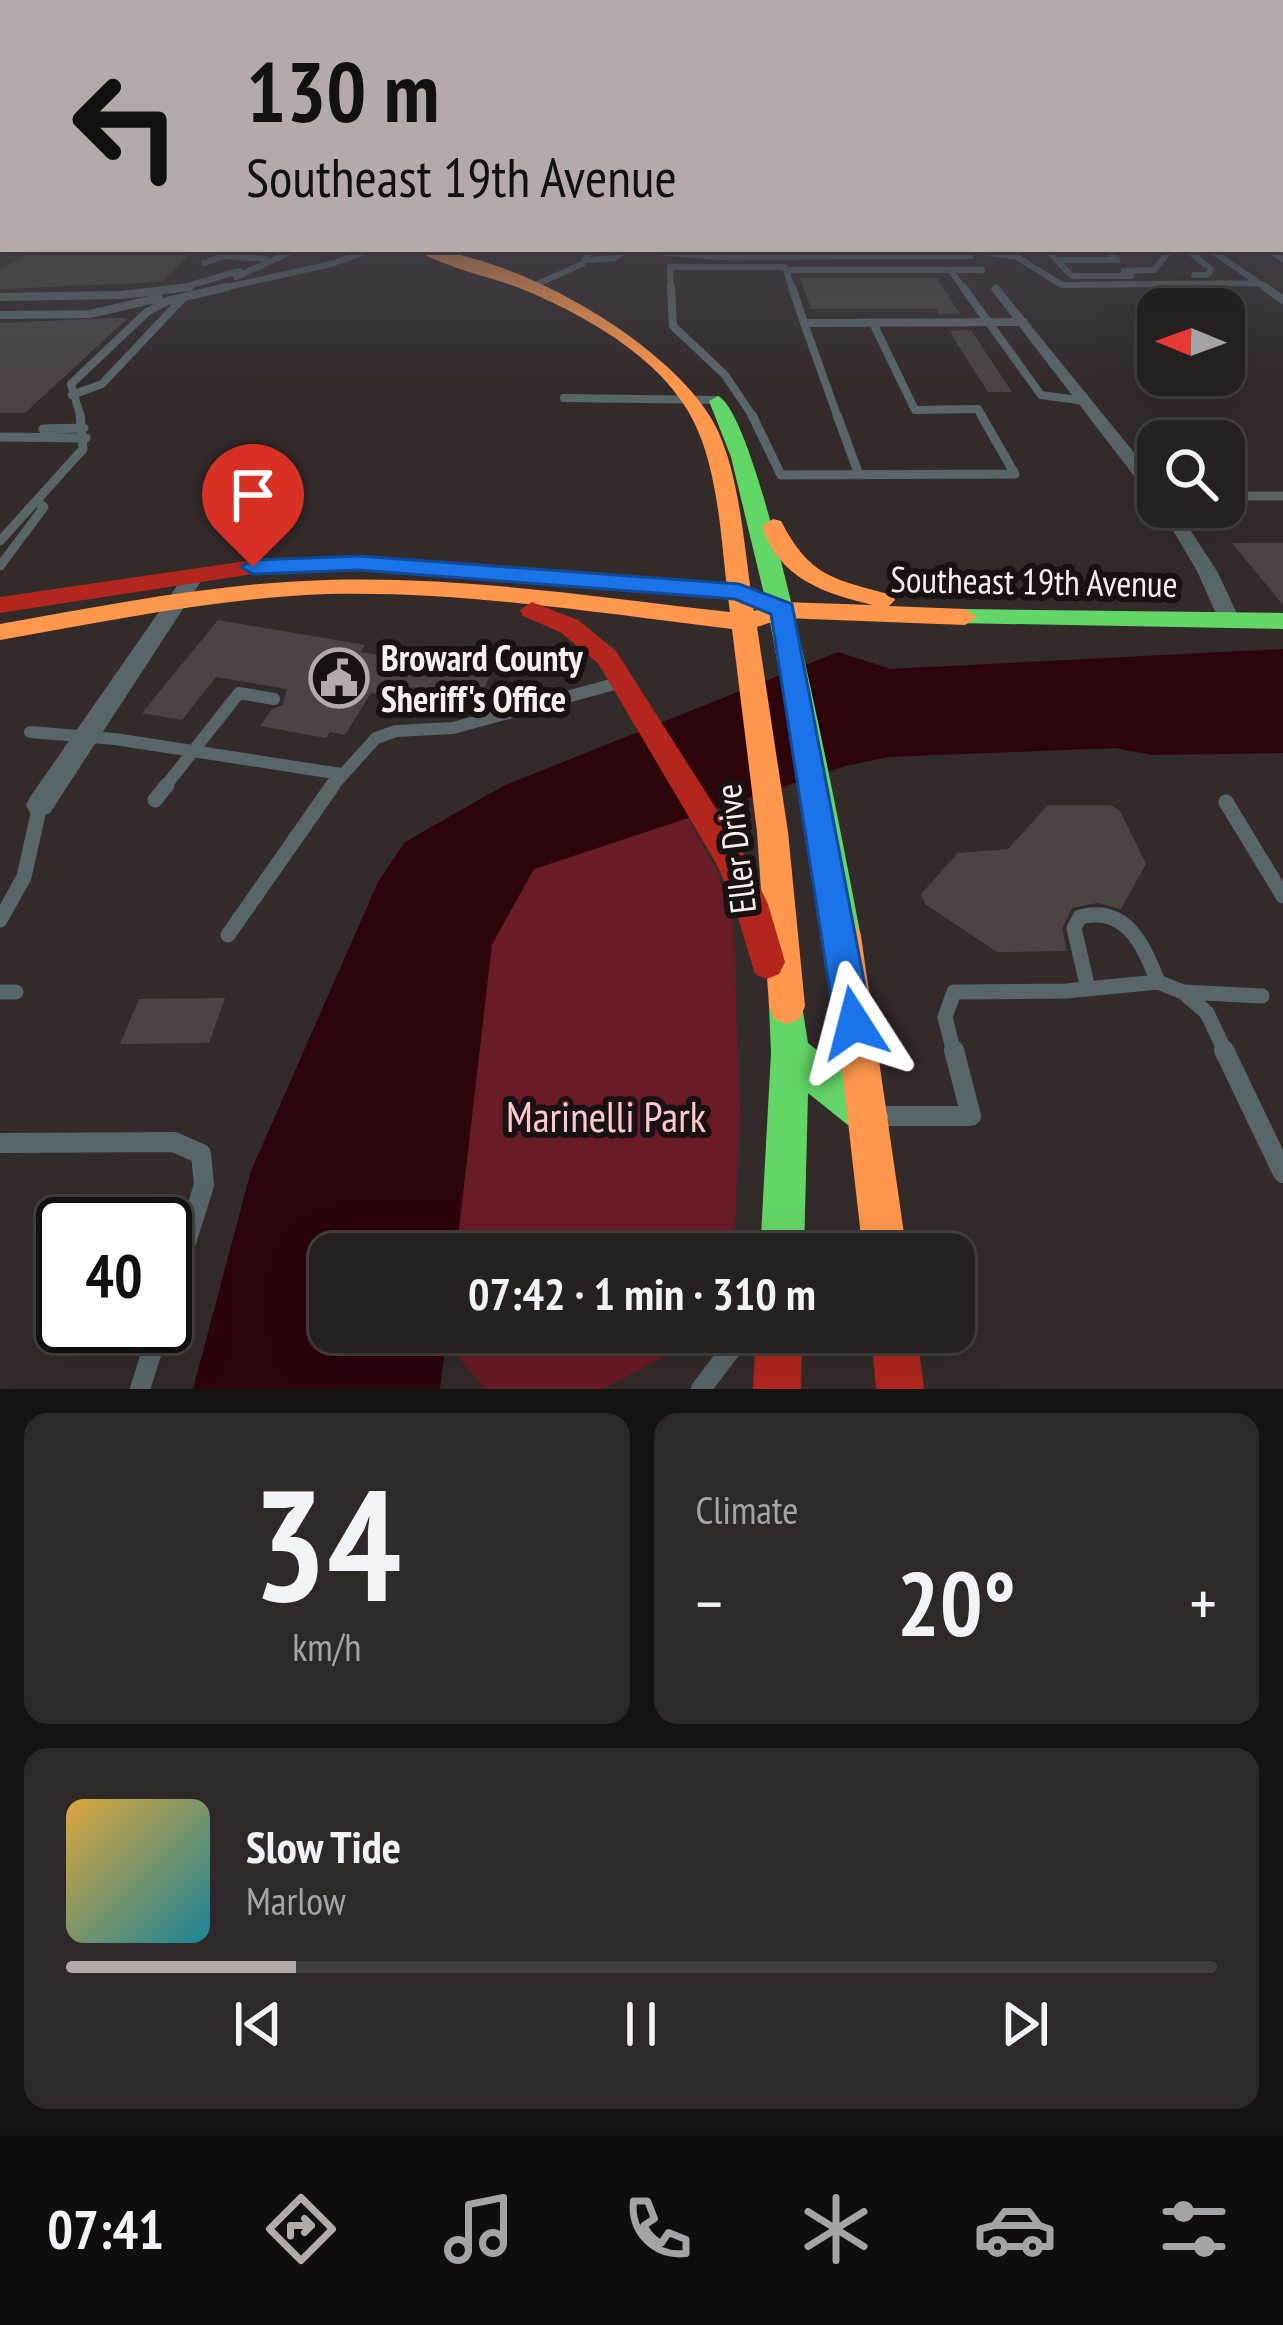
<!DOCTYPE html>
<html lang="en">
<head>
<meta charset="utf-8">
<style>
  :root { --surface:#262020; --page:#2e2829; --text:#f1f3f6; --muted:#a4a3a5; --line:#423e3e; --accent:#b5aaaa }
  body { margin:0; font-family:"PT Sans Narrow",sans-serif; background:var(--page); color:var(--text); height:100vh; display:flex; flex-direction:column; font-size:45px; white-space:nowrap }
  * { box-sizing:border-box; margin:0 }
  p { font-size:39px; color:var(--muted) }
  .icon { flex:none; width:66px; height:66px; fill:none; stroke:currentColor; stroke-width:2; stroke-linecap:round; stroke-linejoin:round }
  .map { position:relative; height:1389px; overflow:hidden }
  .panel { display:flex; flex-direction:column; gap:24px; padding:24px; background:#151212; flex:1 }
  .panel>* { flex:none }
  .banner { position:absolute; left:0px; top:0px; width:1284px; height:252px; box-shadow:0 12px 48px #0002,0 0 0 3px var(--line); background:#b5aaaa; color:#111; overflow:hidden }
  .needle { width:78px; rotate:271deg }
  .fabs { position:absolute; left:1137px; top:288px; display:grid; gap:24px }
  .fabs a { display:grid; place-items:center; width:108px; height:108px; border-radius:24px; background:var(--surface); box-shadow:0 12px 48px #0002,0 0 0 3px var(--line); font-size:60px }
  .speed { position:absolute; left:36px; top:1197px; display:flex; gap:24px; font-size:60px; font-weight:700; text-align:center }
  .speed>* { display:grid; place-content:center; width:156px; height:156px; border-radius:50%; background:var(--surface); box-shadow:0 12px 48px #0002,0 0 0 3px var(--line); line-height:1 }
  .speed .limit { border:6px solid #111; border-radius:18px; background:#fff; color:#111 }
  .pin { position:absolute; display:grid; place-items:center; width:102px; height:102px; color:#fff; margin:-123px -51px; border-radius:50% 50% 50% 0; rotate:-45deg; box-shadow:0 0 12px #0007 }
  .pin .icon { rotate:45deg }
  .me { position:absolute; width:132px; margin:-66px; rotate:351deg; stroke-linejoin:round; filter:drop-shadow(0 0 9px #0008) }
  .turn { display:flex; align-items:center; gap:42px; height:252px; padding:0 48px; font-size:54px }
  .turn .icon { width:156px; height:156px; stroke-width:2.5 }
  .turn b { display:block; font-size:84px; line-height:102px }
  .big { font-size:90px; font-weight:700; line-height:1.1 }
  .panel .widget { flex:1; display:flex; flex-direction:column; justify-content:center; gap:18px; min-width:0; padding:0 42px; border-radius:24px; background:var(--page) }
  .panel .dial { align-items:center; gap:0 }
  .dial b { font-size:156px; line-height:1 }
  .song { display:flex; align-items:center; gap:36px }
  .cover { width:144px; height:144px; border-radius:18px; background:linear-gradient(135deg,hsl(40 70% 55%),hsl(190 70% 35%)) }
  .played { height:12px; border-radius:6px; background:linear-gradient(90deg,var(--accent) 20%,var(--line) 20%) }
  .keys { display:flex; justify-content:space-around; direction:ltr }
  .heat { display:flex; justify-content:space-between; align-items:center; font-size:66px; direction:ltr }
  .panel .tiles { flex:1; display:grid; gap:24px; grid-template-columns:1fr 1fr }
  .widget:last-child { grid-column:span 2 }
  .trip { position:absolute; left:309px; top:1233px; width:666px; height:120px; border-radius:24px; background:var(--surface); box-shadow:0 12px 48px #0002,0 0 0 3px var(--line); font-weight:700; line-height:120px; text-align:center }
  .dock { display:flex; height:192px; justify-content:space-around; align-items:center; background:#0f0d0d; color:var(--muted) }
  .dock .icon { width:84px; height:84px }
  .dock .active { color:var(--accent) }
  .dock b { font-size:54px; color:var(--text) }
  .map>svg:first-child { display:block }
  .green { fill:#691b28 }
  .water { fill:#2c040a }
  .building { fill:#4c4444 }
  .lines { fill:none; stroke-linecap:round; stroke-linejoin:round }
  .lane-far5 { stroke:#58666a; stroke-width:6 }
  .lane-far4 { stroke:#58666a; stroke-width:8 }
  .lane-far3 { stroke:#58666a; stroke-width:9 }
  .lane-far2 { stroke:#58666a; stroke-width:12 }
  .lane-far1 { stroke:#58666a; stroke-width:15 }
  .lane { stroke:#58666a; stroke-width:20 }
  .street { fill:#58666a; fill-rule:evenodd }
  .fast { fill:#63d668; fill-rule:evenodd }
  .slow { fill:#ff974d; fill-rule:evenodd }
  .jam { fill:#b3261e; fill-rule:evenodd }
  .route { fill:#1a73e8; stroke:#114b97; stroke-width:3 }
  .labels { text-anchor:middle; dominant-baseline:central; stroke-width:12; stroke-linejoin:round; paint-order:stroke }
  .street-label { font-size:36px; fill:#fbefef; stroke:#191212 }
  .poi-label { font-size:36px; font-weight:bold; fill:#fbefef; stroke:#191212; text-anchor:start }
  .near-park-label { font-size:42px; fill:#ffc9cb; stroke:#191212 }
</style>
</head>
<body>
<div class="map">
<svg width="1283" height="1389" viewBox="0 0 1283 1389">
  <rect width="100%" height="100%" fill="#332a2a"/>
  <path class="green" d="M688 818 717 871 733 921 740 1109 734 1254H456L492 944 534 869Z
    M447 1332H711L603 1389H485L446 1342Z"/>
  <path class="water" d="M1283 649V753L1152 755 1115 748 889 757 845 766 534 869 492 944 456 1254H330V1332H447L440 1389H193L251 1171 378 882 405 842 503 786 838 652 891 669Z"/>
  <path class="building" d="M31 249H196L161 282 0 289V271Z
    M800 278H937L960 314H939L936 309H811Z
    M111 318H128L25 413H0V323Z
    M971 330 1012 392H988L949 331Z
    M1232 543H1283V605Z
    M218 620 365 645 361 652 492 672 473 710 371 693 345 735 330 732 326 738 260 726 272 709 283 705 287 689 216 677 182 720 142 713Z
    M1048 805H1111L1120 811 1146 864 1121 909 1097 903 1072 908 1062 929 1067 951 997 952 925 904 921 894 958 853 1008 849Z
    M225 998 209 1043 120 1044 139 999Z"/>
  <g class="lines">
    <path class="lane-far5" d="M258 249H270
      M1046 249 1072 276H1131
      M1186 249 1211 269 1208 275H1194
      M1209 249 1269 290
      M1268 249 1283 259
      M629 250 719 257 971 256
      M967 250 1017 257 1062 285 1258 283
      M587 260 614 258 629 249
      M1057 260H1117L1105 249
      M204 263 224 256 267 259
      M786 270H982
      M950 270 965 290
      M1124 271 1154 270 1169 252 1180 249
      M236 277 297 249
      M533 286 582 264 592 249
      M174 290 239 271
      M214 290 331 264 373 249
      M671 290 670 267H785L793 290"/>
    <path class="lane-far4" d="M671 287 673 326 725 375 754 418
      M792 287 804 323 1024 322
      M963 287 1041 395 1085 401
      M1265 287 1283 300
      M0 297 121 295 190 287
      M0 315 90 314 159 298
      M804 323 838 418
      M873 323 915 410 978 409 983 418
      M72 395 102 384 183 298
      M564 398 717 400
      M81 418 71 384 147 312 167 301 227 287"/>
    <path class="lane-far3" d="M752 415 781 475 1015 474 981 415
      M837 415 859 475
      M43 429 84 428
      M0 437 86 438
      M1224 496H1283
      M0 541 83 449 80 415
      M0 566 44 507 37 502"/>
    <path class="lane-far2" d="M30 732 115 739 341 774
      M164 788 239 693 274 699
      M331 788 376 738 396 731 453 728 622 682"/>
    <path class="lane-far1" d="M155 800 167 785
      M1226 802 1283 896
      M0 920 24 877 40 805
      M228 935 333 785
      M1088 989 1074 928 1080 917C1126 905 1144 945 1158 982
      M0 992H16
      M1183 992 1262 996
      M954 1053 945 1017 954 992 1066 991 1158 982 1183 992 1207 1013 1226 1053"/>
    <path class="lane" d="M1224 1050 1283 1173
      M883 1116H971L954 1050
      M0 1143 174 1142 201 1154 204 1185 165 1309
      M140 1389 160 1326
      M701 1389 744 1332"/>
    <path class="street" d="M997 284 1158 482V500L1151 498 992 291 991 288Z
      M1158 505 1175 507 1217 571 1241 622 1238 627H1222L1197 571Z
      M195 569 205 575 50 813 40 816 30 813 26 805 30 797 188 570Z"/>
    <path class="fast" d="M0 189H3V193H0Z
      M718 396C765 418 846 862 861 936L856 947 844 952 832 947 827 936 767 605 758 608 735 599 521 582 509 575 521 568 739 584 764 594 731 457 709 401Z
      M965 609 1283 613V629L956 623 953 617Z
      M787 988 800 993 808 1043 882 1102 888 1116 882 1130 868 1136 854 1130 808 1093 804 1254H760L771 1053 769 1006 774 993Z"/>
    <path class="slow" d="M414 249C507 249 678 345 718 431 742 485 744 553 754 611L783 602 873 605C825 594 778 578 762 526L773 519 781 521C810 577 833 579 892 595L895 600 889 606 965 609 977 617 965 625 784 618 757 627 788 832 805 1006 800 1019 787 1024 774 1019 769 1006 757 832 732 629C598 613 464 591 328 594 218 598 109 621 0 640V624C108 605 217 583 327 580 462 576 596 597 730 612 722 556 721 494 702 441 678 369 599 323 534 294 496 277 449 270 414 249Z
      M844 920 856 925 861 936 907 1254H863L827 936 832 925Z"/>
    <path class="jam" d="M340 556 348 558V568L253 574 0 613V597L253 560Z
      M532 602 578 620 616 651 740 846 768 904 785 962 779 974 767 979 755 974 734 904 716 863 598 663 560 632 523 616 520 610Z
      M756 1332H802L801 1389H753Z
      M871 1332H917L924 1389H876Z"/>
  </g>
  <linearGradient id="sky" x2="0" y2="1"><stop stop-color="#1c1717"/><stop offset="0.49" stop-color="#4a4a55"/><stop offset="1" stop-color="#4a4a55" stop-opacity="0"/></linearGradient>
  <rect width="1283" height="383" fill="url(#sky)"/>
  <path class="route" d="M359 556 739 584 792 604 872 1023 867 1036 854 1041 840 1036 835 1023 771 614 735 599 359 570 253 574 241 567 253 560Z"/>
  <defs>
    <symbol id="civic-ring" viewBox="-11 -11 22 22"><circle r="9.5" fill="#191212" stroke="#b5aaaa" stroke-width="1.5"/><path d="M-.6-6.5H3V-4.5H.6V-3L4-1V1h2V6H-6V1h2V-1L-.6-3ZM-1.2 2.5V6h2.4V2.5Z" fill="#b5aaaa"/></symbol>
  </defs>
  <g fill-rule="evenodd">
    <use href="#civic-ring" x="306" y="645" width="66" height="66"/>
  </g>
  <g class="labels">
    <g class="street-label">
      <text transform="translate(1034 581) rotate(1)">Southeast 19th Avenue</text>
      <text transform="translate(735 849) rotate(-97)">Eller Drive</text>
    </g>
    <g class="poi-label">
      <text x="381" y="657">Broward County<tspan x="381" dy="41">Sheriff's Office</tspan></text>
    </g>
    <g class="near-park-label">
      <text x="606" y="1116">Marinelli Park</text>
    </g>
  </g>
</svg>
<div class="fabs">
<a><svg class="needle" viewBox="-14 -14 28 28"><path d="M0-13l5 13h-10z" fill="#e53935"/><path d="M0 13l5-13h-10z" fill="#a4a3a5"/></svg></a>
<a><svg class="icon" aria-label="search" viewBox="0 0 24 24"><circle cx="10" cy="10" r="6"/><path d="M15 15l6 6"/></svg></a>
</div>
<div class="speed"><div class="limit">40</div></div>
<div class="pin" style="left:253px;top:567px;background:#d93025"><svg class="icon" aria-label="arrive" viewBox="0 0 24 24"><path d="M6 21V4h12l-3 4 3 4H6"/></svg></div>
<svg class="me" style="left:854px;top:1023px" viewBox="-20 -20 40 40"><path d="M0-17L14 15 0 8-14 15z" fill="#1a73e8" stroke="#fff" stroke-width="4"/></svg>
<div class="trip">07:42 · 1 min · 310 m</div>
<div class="banner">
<div class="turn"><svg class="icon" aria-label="left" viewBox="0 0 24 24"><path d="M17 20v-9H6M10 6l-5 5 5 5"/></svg><div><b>130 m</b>Southeast 19th Avenue</div></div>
</div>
</div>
<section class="panel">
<div class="tiles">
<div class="widget dial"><b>34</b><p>km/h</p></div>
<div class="widget"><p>Climate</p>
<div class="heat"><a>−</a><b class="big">20°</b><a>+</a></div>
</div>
<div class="widget">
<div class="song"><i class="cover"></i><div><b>Slow Tide</b><p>Marlow</p></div></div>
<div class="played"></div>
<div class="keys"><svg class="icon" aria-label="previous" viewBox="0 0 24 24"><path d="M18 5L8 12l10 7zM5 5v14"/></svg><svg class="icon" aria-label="pause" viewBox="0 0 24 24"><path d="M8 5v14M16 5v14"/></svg><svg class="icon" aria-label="next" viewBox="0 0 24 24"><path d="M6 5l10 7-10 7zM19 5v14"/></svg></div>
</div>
</div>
</section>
<nav class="dock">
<b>07:41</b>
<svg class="icon active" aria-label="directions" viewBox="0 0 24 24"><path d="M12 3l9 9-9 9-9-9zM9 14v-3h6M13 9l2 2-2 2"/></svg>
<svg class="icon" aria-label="music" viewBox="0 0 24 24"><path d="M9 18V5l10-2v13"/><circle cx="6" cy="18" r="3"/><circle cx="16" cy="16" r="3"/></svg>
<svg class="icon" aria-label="phone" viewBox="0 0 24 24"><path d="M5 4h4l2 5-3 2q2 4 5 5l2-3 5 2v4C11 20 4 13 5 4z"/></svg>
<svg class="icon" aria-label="climate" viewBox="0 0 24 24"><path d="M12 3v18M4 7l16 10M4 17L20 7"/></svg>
<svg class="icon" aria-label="car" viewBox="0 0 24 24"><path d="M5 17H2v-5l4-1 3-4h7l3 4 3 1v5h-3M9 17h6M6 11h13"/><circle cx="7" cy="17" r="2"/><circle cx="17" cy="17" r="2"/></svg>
<svg class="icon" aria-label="filters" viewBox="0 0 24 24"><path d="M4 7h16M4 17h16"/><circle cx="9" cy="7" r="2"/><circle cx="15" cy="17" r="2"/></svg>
</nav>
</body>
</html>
